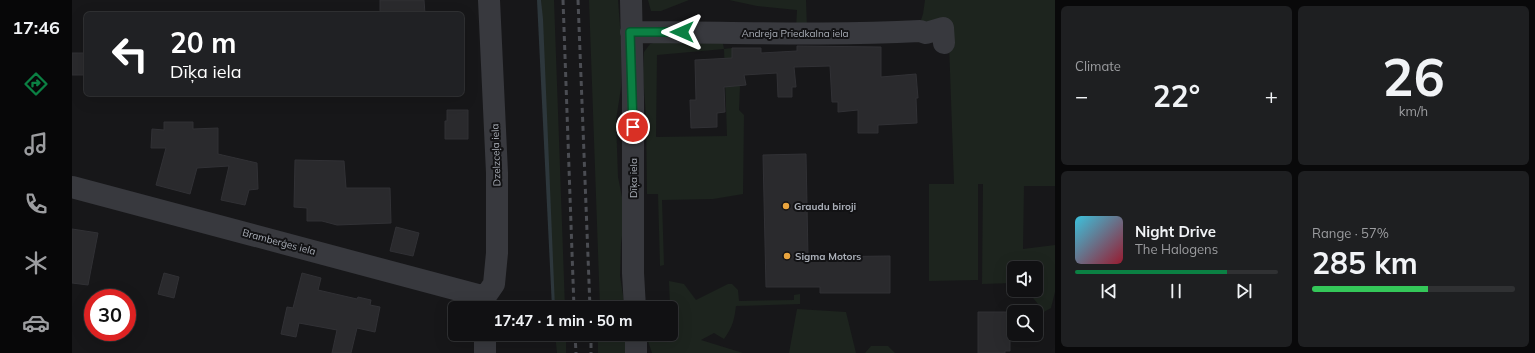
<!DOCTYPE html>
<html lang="en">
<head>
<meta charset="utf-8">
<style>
  :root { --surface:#111113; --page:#1e1f21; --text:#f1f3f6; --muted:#9c9da0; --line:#303133; --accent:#0b8043 }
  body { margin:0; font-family:Mulish,sans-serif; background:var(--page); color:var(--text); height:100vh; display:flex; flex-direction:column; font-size:15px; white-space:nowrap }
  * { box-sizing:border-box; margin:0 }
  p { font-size:13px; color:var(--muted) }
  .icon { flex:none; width:22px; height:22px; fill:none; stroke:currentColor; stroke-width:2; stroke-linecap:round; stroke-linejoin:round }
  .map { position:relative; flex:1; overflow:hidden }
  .panel { display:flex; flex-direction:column; gap:6px; padding:6px; background:#09090a; width:480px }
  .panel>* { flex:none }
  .guide { position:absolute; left:12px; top:12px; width:380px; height:84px; border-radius:6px; box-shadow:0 4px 16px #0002,0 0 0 1px var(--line); background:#202124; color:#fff; overflow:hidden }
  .controls { position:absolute; left:935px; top:261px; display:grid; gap:8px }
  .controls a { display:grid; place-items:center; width:36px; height:36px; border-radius:6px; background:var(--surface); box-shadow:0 4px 16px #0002,0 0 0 1px var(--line); font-size:20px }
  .speed { position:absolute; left:12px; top:289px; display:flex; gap:8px; font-size:20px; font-weight:700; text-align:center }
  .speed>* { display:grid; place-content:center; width:52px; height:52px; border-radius:50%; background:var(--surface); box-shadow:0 4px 16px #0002,0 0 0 1px var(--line); line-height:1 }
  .speed .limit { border:6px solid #d22; background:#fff; color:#111 }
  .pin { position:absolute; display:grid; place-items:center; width:34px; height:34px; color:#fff; margin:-17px; border:2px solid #fff; border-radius:50%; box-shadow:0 1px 4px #0007 }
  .me { position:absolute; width:44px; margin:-22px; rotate:270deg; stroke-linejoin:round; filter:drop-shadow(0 0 3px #0008) }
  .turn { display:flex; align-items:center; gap:14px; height:84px; padding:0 20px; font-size:18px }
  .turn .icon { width:52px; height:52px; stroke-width:2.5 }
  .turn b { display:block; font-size:28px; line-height:34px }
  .big { font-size:30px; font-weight:700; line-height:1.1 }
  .panel .tile { flex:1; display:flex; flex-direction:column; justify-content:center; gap:6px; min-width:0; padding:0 14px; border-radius:6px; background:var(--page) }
  .panel .dial { align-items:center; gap:0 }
  .dial b { font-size:52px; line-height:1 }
  .song { display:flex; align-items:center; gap:12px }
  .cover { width:48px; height:48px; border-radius:6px; background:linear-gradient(135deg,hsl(190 70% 55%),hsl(350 70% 35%)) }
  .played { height:4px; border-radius:2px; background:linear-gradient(90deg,var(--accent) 75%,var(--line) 75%) }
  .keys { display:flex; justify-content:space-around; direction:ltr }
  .heat { display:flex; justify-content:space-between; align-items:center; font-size:22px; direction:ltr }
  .charge { height:6px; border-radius:3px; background:linear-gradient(90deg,#34c759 57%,var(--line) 0) }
  .panel .tiles { flex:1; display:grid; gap:6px; grid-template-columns:repeat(2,1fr) }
  .trip { position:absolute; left:376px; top:301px; width:230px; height:40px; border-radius:6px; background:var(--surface); box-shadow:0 4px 16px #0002,0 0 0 1px var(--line); font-weight:700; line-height:40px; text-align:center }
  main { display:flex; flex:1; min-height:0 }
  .tabs { display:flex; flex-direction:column; width:72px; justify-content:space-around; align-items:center; background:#070708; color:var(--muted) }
  .tabs .icon { width:28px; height:28px }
  .tabs .selected { color:var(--accent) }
  .tabs b { font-size:18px; color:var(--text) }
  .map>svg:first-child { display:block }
  .green { fill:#1d241e; fill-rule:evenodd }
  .water { fill:#2d373c }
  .building { fill:#2a2a2d; stroke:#313135 }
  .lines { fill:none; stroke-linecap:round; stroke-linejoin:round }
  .minor { stroke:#38393e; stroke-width:22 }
  .rail { stroke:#4b4d53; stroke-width:3; stroke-dasharray:5 4; stroke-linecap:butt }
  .route-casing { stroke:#07532c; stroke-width:10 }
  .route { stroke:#0b8043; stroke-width:7 }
  .poi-dot { fill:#e9a43e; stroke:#121214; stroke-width:1.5 }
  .labels { text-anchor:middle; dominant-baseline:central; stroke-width:4; stroke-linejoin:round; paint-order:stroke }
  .street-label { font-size:10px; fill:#aaafb8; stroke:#121214 }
  .poi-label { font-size:10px; font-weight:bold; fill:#aaafb8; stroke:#121214; text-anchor:start }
</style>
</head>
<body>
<main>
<nav class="tabs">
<b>17:46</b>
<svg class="icon selected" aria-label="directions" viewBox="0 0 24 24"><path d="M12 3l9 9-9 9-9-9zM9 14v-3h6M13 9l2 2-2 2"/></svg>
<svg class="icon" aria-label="music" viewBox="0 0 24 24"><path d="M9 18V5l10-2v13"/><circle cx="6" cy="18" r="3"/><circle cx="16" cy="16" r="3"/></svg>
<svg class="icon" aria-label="phone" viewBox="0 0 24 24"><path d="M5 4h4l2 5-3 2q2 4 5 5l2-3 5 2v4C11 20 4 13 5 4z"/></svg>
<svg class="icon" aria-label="climate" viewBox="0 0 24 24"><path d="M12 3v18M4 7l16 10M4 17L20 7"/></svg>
<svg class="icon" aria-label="car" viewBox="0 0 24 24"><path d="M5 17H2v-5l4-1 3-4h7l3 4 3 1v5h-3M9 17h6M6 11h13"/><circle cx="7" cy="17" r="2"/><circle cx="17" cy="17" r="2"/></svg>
</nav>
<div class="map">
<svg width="983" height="353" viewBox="0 0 983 353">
  <rect width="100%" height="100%" fill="#171719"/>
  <path class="green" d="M469 0H482L493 308H483L482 304Z
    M517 0H546L550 52 549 88 544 120 546 177 551 202 552 220 549 244 548 276 553 308H528Z
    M576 0H617L589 11H579Z
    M657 0H734L735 29H724L725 10 685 6Z
    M853 0H983V186H952L951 249 983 245V292L979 308 972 312 955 290H964V268H942V283L910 284 911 184H906V280L857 281V184H882L877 43H861L847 26 851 14Z
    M650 39 652 49 660 48 661 86 668 85 667 110 672 115 671 194 641 199 590 200 592 265 588 266 586 194H575L574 117 571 74 572 52 578 44 587 41ZM652 49 655 136 584 137 585 55Z
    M597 281 612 284 624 300 656 284H660L666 290 667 301 722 300V295L728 294V304L664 306C662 321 661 326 652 339L642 333 629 340 671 353H580L576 341 577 334H599V308H588L598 307Z
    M725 309 774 312 784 353H717Z
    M483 334H494V353H485Z
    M526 334H554L558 353H526Z
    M799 346H816L823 353H793Z"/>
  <path class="water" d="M465 0H469L471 19 483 308H480Z"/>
  <path class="building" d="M308 0H352L353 14H308Z
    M725 46 809 47V77L844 74 846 98H844L845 123 806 125V133H786V110L766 112V102H760L758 66 722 67 724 87H720V97H706L705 73 672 75 674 85 652 87 653 112 645 113V127L619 128 618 100H624L623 60 660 58V48H689V53L725 51Z
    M0 53H14V75H0Z
    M375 110H396V139H373V121H375Z
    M92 122H121V129L146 128V154L185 163 186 189 177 190 173 205 149 200 157 166 125 168 118 194 84 185 94 148H79L80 129 92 130Z
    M734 154 736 257 818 256V293H748V287H694L691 155Z
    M223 160 272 161 274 188H318L319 223 265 225 250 221H235V208L222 207Z
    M324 227 347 233 341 256 318 251Z
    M0 229 26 233 16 285 0 283Z
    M92 273 107 277 102 298 86 294Z
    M230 273 249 278 246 290 285 299 286 297 299 300 298 305 308 307 303 332 285 328 279 353H260L265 330 227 323 224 337 209 334 215 307 221 308Z
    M906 312H942V334H958V339H938V351H933V353H906Z"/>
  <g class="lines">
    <path class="minor" d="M559 0 561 97V273L563 308
      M559 32C655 32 752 36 848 31L854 33 871 28 872 43
      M0 187 413 297
      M413 308V297L422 284 425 253V173L417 0
      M413 334V353
      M564 334V353"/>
    <path class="rail" d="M491 0 502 308
      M506 0 518 308
      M503 334 504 353
      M519 334V353"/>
  </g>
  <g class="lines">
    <defs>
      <path id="route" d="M561 127 558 32H610"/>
    </defs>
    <use href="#route" class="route-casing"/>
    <use href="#route" class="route"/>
  </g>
  <g class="poi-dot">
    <circle cx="714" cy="206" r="4"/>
    <circle cx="715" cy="256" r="4"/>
  </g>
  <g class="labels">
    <g class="street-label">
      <text x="723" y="33">Andreja Priedkalna iela</text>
      <text transform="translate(424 155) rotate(-92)">Dzelzceļa iela</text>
      <text transform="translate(561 178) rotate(-90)">Dīķa iela</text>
      <text transform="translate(207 242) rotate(15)">Bramberģes iela</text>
    </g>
    <g class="poi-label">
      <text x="722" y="206">Graudu biroji</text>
      <text x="723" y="256">Sigma Motors</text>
    </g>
  </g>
</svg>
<div class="controls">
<a><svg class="icon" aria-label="sound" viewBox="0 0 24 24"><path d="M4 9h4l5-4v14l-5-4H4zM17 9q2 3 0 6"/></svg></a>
<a><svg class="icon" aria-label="search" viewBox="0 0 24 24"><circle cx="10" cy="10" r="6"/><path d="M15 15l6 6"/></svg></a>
</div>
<div class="speed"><div class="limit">30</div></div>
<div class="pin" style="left:561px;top:127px;background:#d93025"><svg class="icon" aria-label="arrive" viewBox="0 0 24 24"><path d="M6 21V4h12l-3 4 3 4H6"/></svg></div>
<svg class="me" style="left:610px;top:32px" viewBox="-20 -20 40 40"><path d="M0-17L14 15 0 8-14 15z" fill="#0b8043" stroke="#fff" stroke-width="4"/></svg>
<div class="trip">17:47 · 1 min · 50 m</div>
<div class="guide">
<div class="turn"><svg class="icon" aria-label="left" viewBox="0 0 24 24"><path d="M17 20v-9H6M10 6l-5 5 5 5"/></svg><div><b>20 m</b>Dīķa iela</div></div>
</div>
</div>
<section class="panel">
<div class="tiles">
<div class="tile"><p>Climate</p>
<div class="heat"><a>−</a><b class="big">22°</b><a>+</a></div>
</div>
<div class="tile dial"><b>26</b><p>km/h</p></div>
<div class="tile">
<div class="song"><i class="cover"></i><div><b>Night Drive</b><p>The Halogens</p></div></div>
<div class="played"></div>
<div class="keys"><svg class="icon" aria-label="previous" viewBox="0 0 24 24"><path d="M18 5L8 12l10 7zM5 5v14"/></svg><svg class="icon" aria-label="pause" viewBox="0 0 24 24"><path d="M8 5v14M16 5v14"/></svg><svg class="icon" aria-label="next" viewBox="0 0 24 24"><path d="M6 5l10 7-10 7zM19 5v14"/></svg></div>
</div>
<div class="tile"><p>Range · 57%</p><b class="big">285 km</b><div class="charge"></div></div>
</div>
</section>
</main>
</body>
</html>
